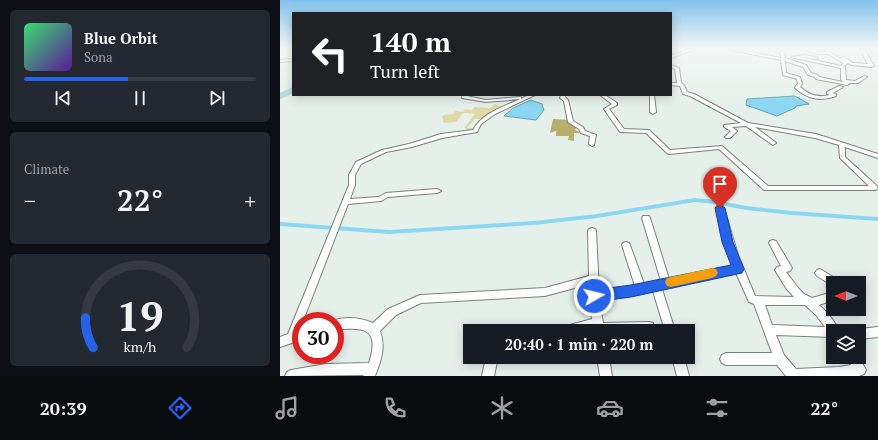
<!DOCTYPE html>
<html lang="en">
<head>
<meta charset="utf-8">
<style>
  :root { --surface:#171b24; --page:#242831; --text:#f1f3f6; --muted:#9ea1a6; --line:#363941; --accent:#2563eb }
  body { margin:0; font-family:"PT Serif",serif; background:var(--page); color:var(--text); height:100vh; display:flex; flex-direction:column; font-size:15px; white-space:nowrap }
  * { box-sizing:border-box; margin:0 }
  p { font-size:13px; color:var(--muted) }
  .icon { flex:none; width:22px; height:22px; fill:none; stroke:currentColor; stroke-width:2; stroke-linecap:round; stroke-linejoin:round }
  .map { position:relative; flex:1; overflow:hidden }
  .details { display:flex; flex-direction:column; gap:10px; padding:10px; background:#0d0f14; width:280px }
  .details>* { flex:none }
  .banner { position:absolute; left:12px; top:12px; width:380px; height:84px; border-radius:0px; box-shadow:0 2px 10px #0003; background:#202124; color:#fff; overflow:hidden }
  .needle { width:26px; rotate:270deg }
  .tools { position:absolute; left:546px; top:276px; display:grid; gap:8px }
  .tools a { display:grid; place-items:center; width:40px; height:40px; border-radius:0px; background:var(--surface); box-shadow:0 2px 10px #0003; font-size:20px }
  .speed { position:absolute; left:12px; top:312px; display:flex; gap:8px; font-size:20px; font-weight:700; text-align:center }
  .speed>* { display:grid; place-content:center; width:52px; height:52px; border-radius:50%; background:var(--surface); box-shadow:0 2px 10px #0003; line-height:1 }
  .speed .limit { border:6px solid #d22; background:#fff; color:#111 }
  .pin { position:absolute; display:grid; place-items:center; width:34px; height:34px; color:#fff; margin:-41px -17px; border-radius:50% 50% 50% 0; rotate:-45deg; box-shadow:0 0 4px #0007 }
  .pin .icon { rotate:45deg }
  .me { position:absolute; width:44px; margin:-22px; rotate:82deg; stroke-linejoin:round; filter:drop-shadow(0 0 3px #0008) }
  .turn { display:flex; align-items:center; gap:14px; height:84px; padding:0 12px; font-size:18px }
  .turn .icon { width:52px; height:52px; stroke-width:2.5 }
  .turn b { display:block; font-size:28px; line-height:34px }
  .big { font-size:30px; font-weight:700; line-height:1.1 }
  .details .widget { flex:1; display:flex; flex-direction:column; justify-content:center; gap:6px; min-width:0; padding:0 14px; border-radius:6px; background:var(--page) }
  .details .dial { align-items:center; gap:0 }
  .dial svg { height:104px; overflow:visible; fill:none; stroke:var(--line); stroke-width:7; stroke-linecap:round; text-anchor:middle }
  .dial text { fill:var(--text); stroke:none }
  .song { display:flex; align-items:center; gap:12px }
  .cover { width:48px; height:48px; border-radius:6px; background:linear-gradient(135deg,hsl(140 70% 55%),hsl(270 70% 35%)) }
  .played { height:4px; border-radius:2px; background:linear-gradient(90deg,var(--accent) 45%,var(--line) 45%) }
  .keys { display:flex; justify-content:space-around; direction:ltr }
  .heat { display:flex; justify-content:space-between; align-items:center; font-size:22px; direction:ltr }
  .trip { position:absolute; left:183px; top:324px; width:232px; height:40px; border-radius:0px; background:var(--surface); box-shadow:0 2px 10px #0003; font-weight:700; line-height:40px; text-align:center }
  .menu { display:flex; height:64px; justify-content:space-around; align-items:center; background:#090b0e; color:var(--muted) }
  .menu .icon { width:28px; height:28px }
  .menu .current { color:var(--accent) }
  .menu b { font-size:18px; color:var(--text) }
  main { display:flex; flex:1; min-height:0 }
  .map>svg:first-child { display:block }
  .green { fill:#dfd7a4 }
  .forest { fill:#b8ae6e }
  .water { fill:#8bd7f3; stroke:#6ba1b4 }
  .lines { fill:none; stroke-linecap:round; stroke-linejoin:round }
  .canal { fill:#8bd7f3; fill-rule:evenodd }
  .minor-casing { stroke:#79827d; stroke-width:2 }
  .major-casing { stroke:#cacaca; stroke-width:2 }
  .minor { fill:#fff; fill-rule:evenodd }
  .major { fill:#9be0df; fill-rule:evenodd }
  .route { fill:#2563eb; stroke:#184099 }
  .slow { fill:#f59e0b }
</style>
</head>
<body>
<main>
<section class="details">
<div class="widget">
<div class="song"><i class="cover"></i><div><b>Blue Orbit</b><p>Sona</p></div></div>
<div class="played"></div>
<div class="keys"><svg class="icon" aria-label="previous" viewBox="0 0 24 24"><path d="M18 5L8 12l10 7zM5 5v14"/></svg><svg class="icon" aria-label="pause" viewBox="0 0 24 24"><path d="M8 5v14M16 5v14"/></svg><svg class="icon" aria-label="next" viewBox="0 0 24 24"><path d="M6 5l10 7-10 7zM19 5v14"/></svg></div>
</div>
<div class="widget"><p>Climate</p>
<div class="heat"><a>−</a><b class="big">22°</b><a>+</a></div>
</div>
<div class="widget dial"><svg viewBox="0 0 100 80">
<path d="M14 69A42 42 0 1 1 86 69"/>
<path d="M14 69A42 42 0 0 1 8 46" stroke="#2563eb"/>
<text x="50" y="56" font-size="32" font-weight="700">19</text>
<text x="50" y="72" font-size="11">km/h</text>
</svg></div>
</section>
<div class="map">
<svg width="598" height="376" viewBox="0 0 598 376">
  <rect width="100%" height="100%" fill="#e6f0eb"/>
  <path class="green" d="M215 104 222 107 200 119H195L187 128H194L192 130 187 131 186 128H184L195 114 183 113 176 122 164 123 162 117 164 115 173 114 175 111 183 112 185 109 192 110 195 107 210 108Z"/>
  <path class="forest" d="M273 119 288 120 297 128 295 130 302 133H294V141L288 140 289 136H276V131L270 133Z"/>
  <path class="water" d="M515 96 529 104 516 106 515 108 497 116 466 105 467 99Z
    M251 100 262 104 264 110 256 120 224 116 233 108Z"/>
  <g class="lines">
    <path class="canal" d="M415 198 435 200 466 206 511 211 598 217V221L511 215 466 210 435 204 415 202 317 218 254 225 109 234 0 226V222L109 230 254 221 317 214Z"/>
    <defs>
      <path id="minor" d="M409 49H415L391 58V56Z
        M446 49H455L501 58V54L492 49H497L504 53 505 58 526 65 531 73 538 75 539 77 563 82 561 79V68L511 57 525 55 538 58 536 59 521 57 561 66 563 63 548 54H537L523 49H529L537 52H550L563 60 561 58 564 57 573 63 588 64 580 49H584L594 66 591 67 572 65 568 63 564 66 565 67 566 80 575 81 584 76 587 77 578 83H568L569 84 567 85 536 79 535 77 528 75 523 67 505 61 506 73 520 77 522 84 520 87C529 95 538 98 550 95L547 94V92L559 86 563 87 553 93 556 94V96C540 102 528 99 515 88V87L518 84 517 79 503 75 501 60Z
        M590 49H594L598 53V56Z
        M13 59V61L0 62V60Z
        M391 65 399 68 401 83 404 85 407 92 414 94 468 123 536 134 598 154V158L565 147V157L597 186 598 189 595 190H484L439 149 389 154 387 153 366 133 340 132 324 109 332 104 320 95H325L337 103V105L329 109 344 129 369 130 390 150 442 146 488 186H589L560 158 559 145 535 138 475 127 495 142 496 143 493 145 466 126 452 127 457 131 450 138H446L445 137 451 131 444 127V125L461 123 410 96 403 94 400 86 391 85V83H397L395 69 391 67Z
        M182 95 206 100 239 97H241V99L249 95H255L215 114 201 124 197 132 162 138 132 147 106 152 81 164 75 175V185L70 199 99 197 106 193 157 189 161 191 157 193 108 197 101 201 68 204 23 321H21L20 330H21V340L0 347V337L8 334 69 185V175L76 162 102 150 129 144 161 134 193 130C202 113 223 107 240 99L206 102 182 98Z
        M281 95H285V97L288 100 293 121 303 127 305 131 316 135 314 145 312 146 309 144 310 136 301 133 299 129 288 122 284 101 280 98Z
        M370 95H374L376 112 373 114 370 112Z
        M440 205 443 206 444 208 458 255 475 296 514 297 506 288 495 270 497 267 501 266 489 243 490 241 493 240 496 241 512 268 510 271 506 272 519 289 524 294 532 298 553 292V300L539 305C547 312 555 321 559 331H553V337L496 335 504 355 516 369 559 367 571 365 566 357H579L586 370 584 374 579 376H506L497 365H446L442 363 440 359 442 355 446 353H492L474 304 469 302 456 273 382 289 395 331H385L373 291 351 295 319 300 323 323 369 322 373 323 374 327 372 331H314L313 328 304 331H281L282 327 286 326 312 319 309 284 265 296 141 303 116 315 100 331C106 347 101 361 95 376H83L84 375 5 376 7 372 11 370 46 364 89 363C100 329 85 326 55 330V321H52C66 316 80 318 93 323L108 309 140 295 265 288 309 276 308 231 309 229 312 228 315 229 316 231 319 291 355 286 342 245 343 243 346 242 349 243 350 245 364 284 381 281 362 218 363 216H369L370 218 389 279 453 266 445 244 436 208 437 206ZM485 305H525L536 315 545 327 492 325Z
        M540 269 558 280 560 283H553V286L537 276 535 273 537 270Z
        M598 327V337L579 339V331H575L579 329Z
        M206 357H218L214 376H202Z
        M317 357H329L332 376H320Z
        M392 357H404L409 376H397Z"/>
      <path id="major" d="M13 88V92L0 98V94Z"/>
    </defs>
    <use href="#minor" class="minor-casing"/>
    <use href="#major" class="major-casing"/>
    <use href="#minor" class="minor"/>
    <use href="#major" class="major"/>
  </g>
  <linearGradient id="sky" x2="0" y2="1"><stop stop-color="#83c2ec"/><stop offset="0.48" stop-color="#f4f8f6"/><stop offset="1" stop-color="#f4f8f6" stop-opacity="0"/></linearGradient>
  <rect width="598" height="102" fill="url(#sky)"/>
  <path class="route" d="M440 205 445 208 453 242 464 269 462 273 351 297 314 302 310 300 308 296 310 292 314 290 351 285 451 265 442 242 435 208Z"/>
  <path class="slow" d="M432 268 436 269 438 273 436 276 432 278 391 287 387 286 385 282 387 278 391 277Z"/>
</svg>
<div class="tools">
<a><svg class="needle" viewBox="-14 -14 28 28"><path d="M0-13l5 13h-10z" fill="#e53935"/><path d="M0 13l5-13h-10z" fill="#9ea1a6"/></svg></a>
<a><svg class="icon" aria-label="layers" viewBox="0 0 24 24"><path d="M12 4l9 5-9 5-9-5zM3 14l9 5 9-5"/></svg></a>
</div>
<div class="speed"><div class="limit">30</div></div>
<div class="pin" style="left:440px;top:208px;background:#d93025"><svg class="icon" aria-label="arrive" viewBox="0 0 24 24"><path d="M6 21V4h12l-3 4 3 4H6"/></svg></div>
<svg class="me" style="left:314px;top:296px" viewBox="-20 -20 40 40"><circle r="17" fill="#2563eb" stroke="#fff" stroke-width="3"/><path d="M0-11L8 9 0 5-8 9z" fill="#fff"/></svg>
<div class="trip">20:40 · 1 min · 220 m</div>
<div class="banner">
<div class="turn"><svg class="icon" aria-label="left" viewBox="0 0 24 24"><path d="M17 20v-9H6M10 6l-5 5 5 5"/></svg><div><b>140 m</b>Turn left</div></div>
</div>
</div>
</main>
<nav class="menu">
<b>20:39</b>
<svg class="icon current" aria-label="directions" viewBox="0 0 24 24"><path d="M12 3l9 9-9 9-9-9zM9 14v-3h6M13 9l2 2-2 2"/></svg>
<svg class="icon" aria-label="music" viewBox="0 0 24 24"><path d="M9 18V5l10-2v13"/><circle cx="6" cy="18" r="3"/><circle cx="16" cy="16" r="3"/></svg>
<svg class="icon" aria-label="phone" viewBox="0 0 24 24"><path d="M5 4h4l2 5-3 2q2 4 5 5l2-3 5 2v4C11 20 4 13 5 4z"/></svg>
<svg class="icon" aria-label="climate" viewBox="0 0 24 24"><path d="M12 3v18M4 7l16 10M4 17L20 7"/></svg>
<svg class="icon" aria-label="car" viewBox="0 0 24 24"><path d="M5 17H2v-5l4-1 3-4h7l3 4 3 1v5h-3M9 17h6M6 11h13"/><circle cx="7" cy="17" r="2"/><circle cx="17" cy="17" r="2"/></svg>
<svg class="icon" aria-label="filters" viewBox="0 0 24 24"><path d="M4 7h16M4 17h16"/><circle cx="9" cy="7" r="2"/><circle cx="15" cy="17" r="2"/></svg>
<b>22°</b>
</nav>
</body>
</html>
